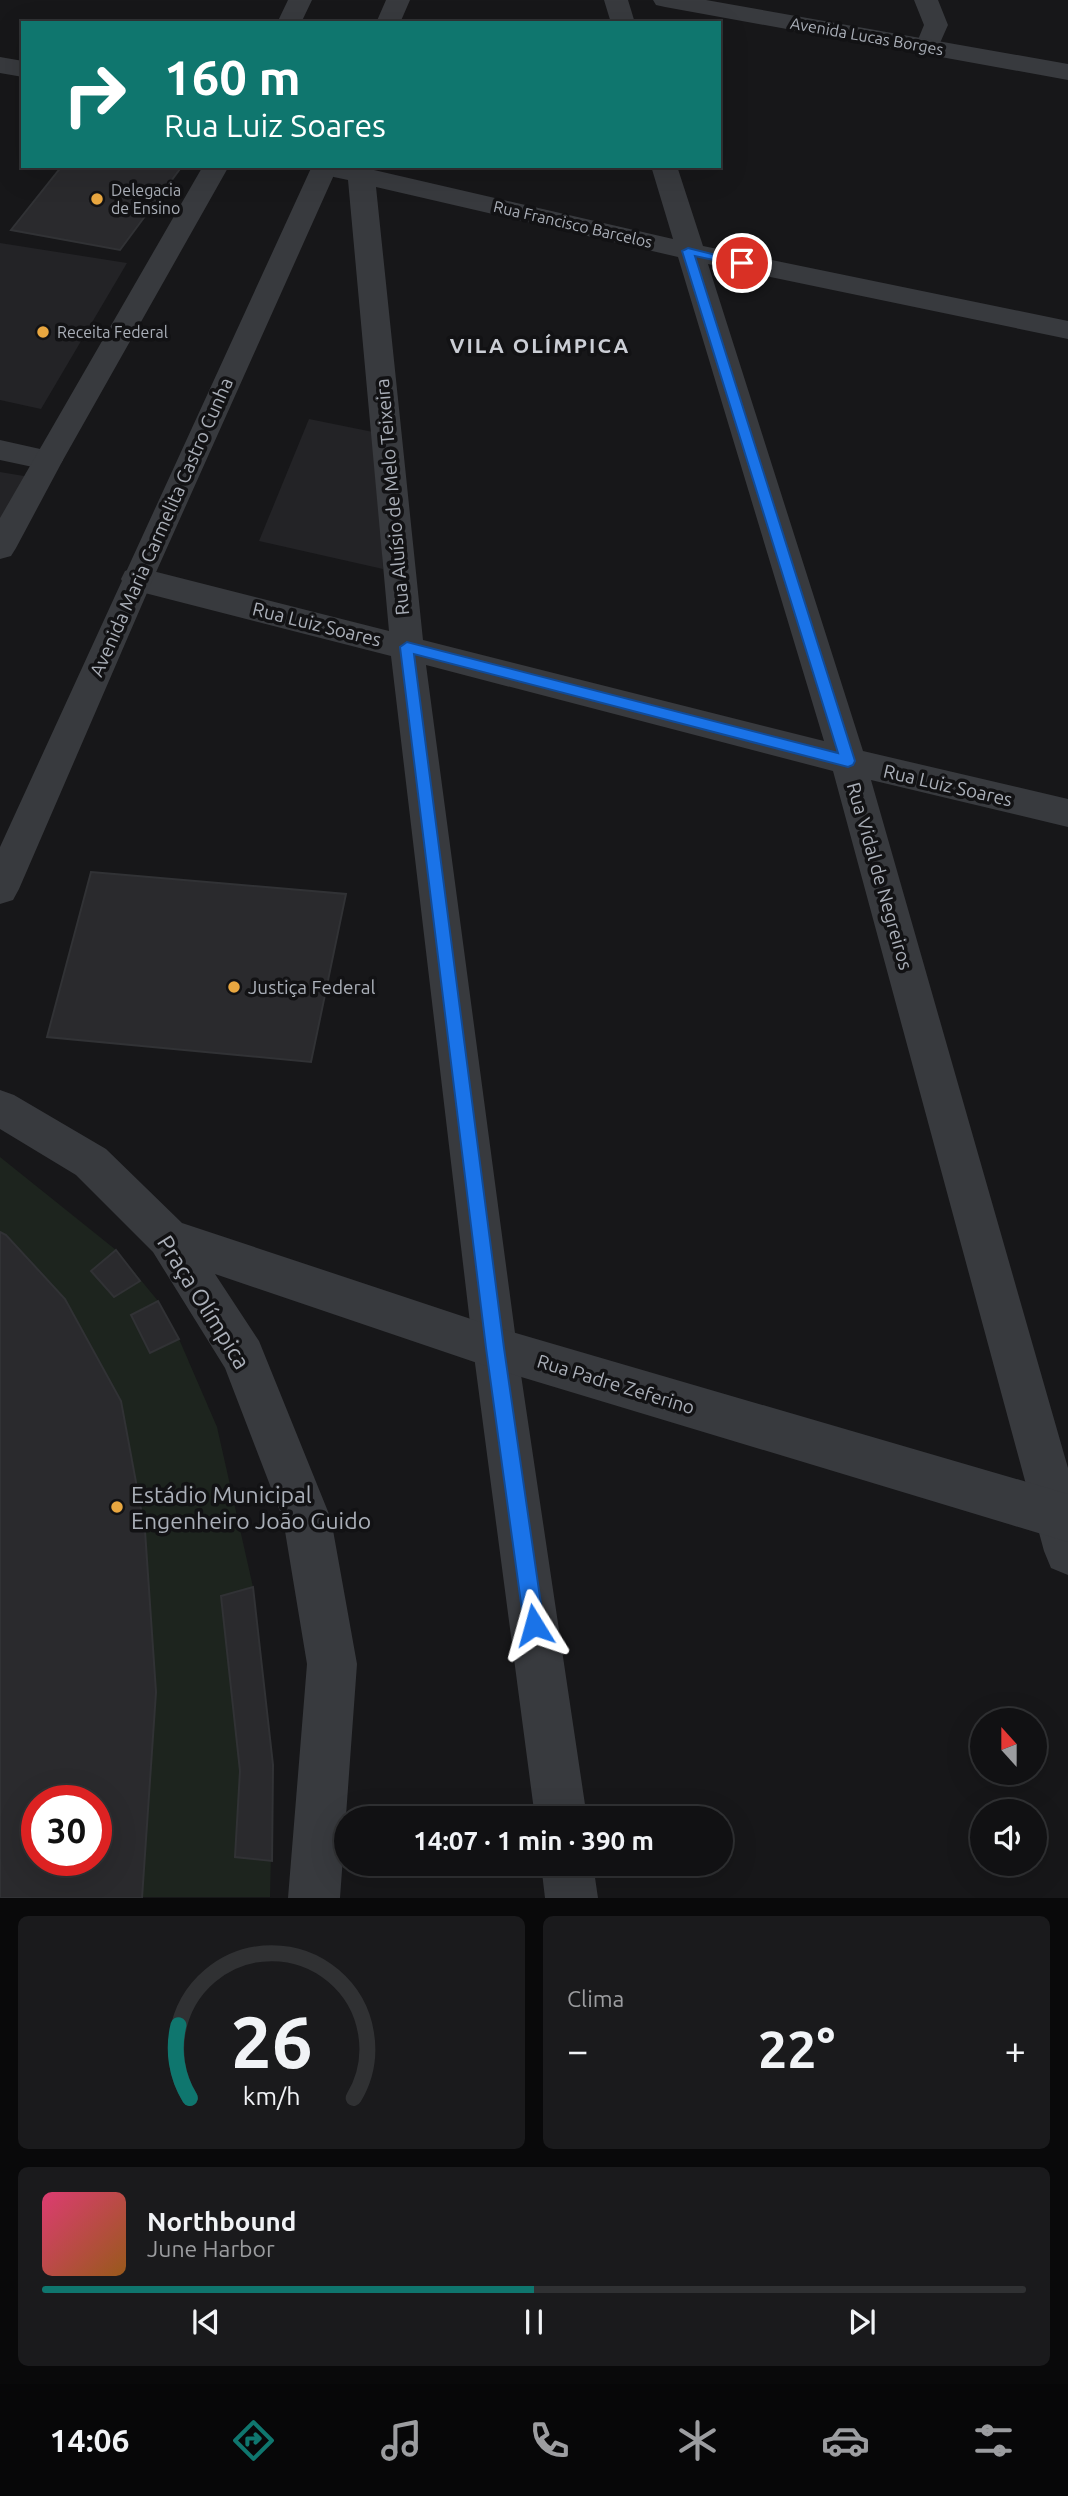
<!DOCTYPE html>
<html lang="pt">
<head>
<meta charset="utf-8">
<style>
  :root { --surface:#111113; --page:#1a1a1c; --text:#f1f3f6; --muted:#9c9da0; --line:#303133; --accent:#0f766e }
  body { margin:0; font-family:Ubuntu,sans-serif; background:var(--page); color:var(--text); height:100vh; display:flex; flex-direction:column; font-size:26px; white-space:nowrap }
  * { box-sizing:border-box; margin:0 }
  p { font-size:23px; color:var(--muted) }
  .icon { flex:none; width:38px; height:38px; fill:none; stroke:currentColor; stroke-width:2; stroke-linecap:round; stroke-linejoin:round }
  .map { position:relative; height:1898px; overflow:hidden }
  .details { display:flex; flex-direction:column; gap:18px; padding:18px; background:#09090a; flex:1 }
  .details>* { flex:none }
  .guide { position:absolute; left:21px; top:21px; width:700px; height:147px; border-radius:0px; box-shadow:0 7px 28px #0002,0 0 0 2px var(--line); background:#0f766e; color:#fff; overflow:hidden }
  .needle { width:46px; rotate:339deg }
  .controls { position:absolute; left:970px; top:1708px; display:grid; gap:14px }
  .controls a { display:grid; place-items:center; width:77px; height:77px; border-radius:50%; background:var(--surface); box-shadow:0 7px 28px #0002,0 0 0 2px var(--line); font-size:35px }
  .speed { position:absolute; left:21px; top:1785px; display:flex; gap:14px; font-size:35px; font-weight:700; text-align:center }
  .speed>* { display:grid; place-content:center; width:91px; height:91px; border-radius:50%; background:var(--surface); box-shadow:0 7px 28px #0002,0 0 0 2px var(--line); line-height:1 }
  .speed .limit { border:10px solid #d22; background:#fff; color:#111 }
  .pin { position:absolute; display:grid; place-items:center; width:60px; height:60px; color:#fff; margin:-30px; border:4px solid #fff; border-radius:50%; box-shadow:0 2px 7px #0007 }
  .me { position:absolute; width:77px; margin:-38px; rotate:352deg; stroke-linejoin:round; filter:drop-shadow(0 0 5px #0008) }
  .turn { display:flex; align-items:center; gap:24px; height:147px; padding:0 28px; font-size:32px }
  .turn .icon { width:91px; height:91px; stroke-width:2.5 }
  .turn b { display:block; font-size:49px; line-height:60px }
  .big { font-size:52px; font-weight:700; line-height:1.1 }
  .details .card { flex:1; display:flex; flex-direction:column; justify-content:center; gap:10px; min-width:0; padding:0 24px; border-radius:10px; background:var(--page) }
  .details .dial { align-items:center; gap:0 }
  .dial svg { height:182px; overflow:visible; fill:none; stroke:var(--line); stroke-width:7; stroke-linecap:round; text-anchor:middle }
  .dial text { fill:var(--text); stroke:none }
  .song { display:flex; align-items:center; gap:21px }
  .cover { width:84px; height:84px; border-radius:10px; background:linear-gradient(135deg,hsl(340 70% 55%),hsl(30 70% 35%)) }
  .played { height:7px; border-radius:4px; background:linear-gradient(90deg,var(--accent) 50%,var(--line) 50%) }
  .keys { display:flex; justify-content:space-around; direction:ltr }
  .heat { display:flex; justify-content:space-between; align-items:center; font-size:38px; direction:ltr }
  .details .tiles { flex:1; display:grid; gap:18px; grid-template-columns:1fr 1fr }
  .card:last-child { grid-column:span 2 }
  .trip { position:absolute; left:334px; top:1806px; width:399px; height:70px; border-radius:35px; background:var(--surface); box-shadow:0 7px 28px #0002,0 0 0 2px var(--line); font-weight:700; line-height:70px; text-align:center }
  .tab-bar { display:flex; height:112px; justify-content:space-around; align-items:center; background:#070708; color:var(--muted) }
  .tab-bar .icon { width:49px; height:49px }
  .tab-bar .current { color:var(--accent) }
  .tab-bar b { font-size:32px; color:var(--text) }
  .map>svg:first-child { display:block }
  .built { fill:#232326 }
  .green { fill:#1d241e; fill-rule:evenodd }
  .building { fill:#2a2a2d; stroke:#313235; stroke-width:2; fill-rule:evenodd }
  .lines { fill:none; stroke-linecap:round; stroke-linejoin:round }
  .minor { fill:#383a3e; fill-rule:evenodd }
  .tertiary { fill:#383a3e; fill-rule:evenodd }
  .route { fill:#1a73e8; stroke:#114b97; stroke-width:2 }
  .poi-dot { fill:#e9a740; stroke:#121214; stroke-width:2.5 }
  .labels { text-anchor:middle; dominant-baseline:central; stroke-width:7; stroke-linejoin:round; paint-order:stroke }
  .far-street-label { font-size:16px; fill:#aaafb8; stroke:#121214 }
  .far-poi-label { font-size:16px; fill:#aaafb8; stroke:#121214; text-anchor:start }
  .street-label { font-size:19px; fill:#aaafb8; stroke:#121214 }
  .poi-label { font-size:19px; fill:#aaafb8; stroke:#121214; text-anchor:start }
  .far-district-label { font-size:21px; font-weight:bold; letter-spacing:2px; fill:#cbced5; stroke:#121214 }
  .near-street-label { font-size:23px; fill:#aaafb8; stroke:#121214 }
  .near-poi-label { font-size:23px; fill:#aaafb8; stroke:#121214; text-anchor:start }
</style>
</head>
<body>
<div class="map">
<svg width="1068" height="1898" viewBox="0 0 1068 1898">
  <rect width="100%" height="100%" fill="#171719"/>
  <path class="built" d="M0 243 127 263 41 409 0 400Z
    M309 419 378 433 383 569 259 541Z
    M0 472 30 477 0 532Z"/>
  <path class="green" d="M0 1157 116 1250 158 1301 179 1339 217 1427 253 1587 273 1765 270 1897H0ZM37 1801H96V1860H37Z"/>
  <path class="building" d="M62 166H165L180 169 120 250 11 230Z
    M91 872 346 894 311 1062 47 1037Z
    M0 1232 6 1235 65 1299 121 1401 145 1531 156 1692 142 1898H0ZM37 1801H96V1860H37Z
    M116 1250 140 1281 114 1297 91 1271Z
    M158 1301 179 1339 150 1353 131 1315Z
    M253 1587 273 1765 272 1861 235 1857 240 1771 221 1596Z"/>
  <g class="lines">
    <path class="minor" d="M604 0H628L635 23H611Z
      M914 0H938L948 25 936 52 927 54 918 52 915 47 924 25Z
      M0 57 23 61V77L0 73Z
      M327 166 361 167 673 239 651 166H677L703 246 1068 321V339L708 264 863 751 1068 799V827L871 780 1068 1468V1575L1051 1568 1044 1551 833 771 426 665 517 1348 587 1818H535L473 1348 391 656 137 591 125 587 121 579 125 571 137 567 389 631 348 180 329 176 325 170ZM376 187 678 257 824 741 423 640Z
      M0 440 58 453 63 460 58 467 47 470 0 460Z
      M541 1864H593L598 1898H545Z"/>
    <path class="tertiary" d="M288 0H312L301 23H277Z
      M386 0H410L400 23H376Z
      M653 0H706L1068 64V80L665 7 656 5Z
      M203 166H229L63 460 16 548 11 556 0 559V518Z
      M312 166H338L153 579 19 889 13 900 0 904V847Z
      M0 1090 14 1095 106 1149 182 1223 495 1327 1068 1494V1542L495 1369 215 1274 259 1341 331 1519 357 1664 340 1898H288L307 1664 283 1519 225 1368 153 1252 76 1175 0 1129Z"/>
  </g>
  <path class="route" d="M688 248 748 263 742 266 695 256 855 761 853 765 848 767 414 654 504 1348 544 1625 541 1632 534 1635 527 1632 524 1625 486 1348 400 647 407 642 838 753 682 251Z"/>
  <g class="poi-dot">
    <circle cx="97" cy="199" r="7"/>
    <circle cx="43" cy="332" r="7"/>
    <circle cx="234" cy="987" r="7"/>
    <circle cx="117" cy="1507" r="7"/>
  </g>
  <g class="labels">
    <g class="far-street-label">
      <text transform="translate(867 36) rotate(10)">Avenida Lucas Borges</text>
      <text transform="translate(573 224) rotate(13)">Rua Francisco Barcelos</text>
    </g>
    <g class="far-poi-label">
      <text x="111" y="190">Delegacia<tspan x="111" dy="18">de Ensino</tspan></text>
      <text x="57" y="332">Receita Federal</text>
    </g>
    <g class="street-label">
      <text transform="translate(392 497) rotate(-95)">Rua Aluísio de Melo Teixeira</text>
      <text transform="translate(161 527) rotate(-66)">Avenida Maria Carmelita Castro Cunha</text>
      <text transform="translate(317 624) rotate(14)">Rua Luiz Soares</text>
      <text transform="translate(948 785) rotate(13)">Rua Luiz Soares</text>
      <text transform="translate(880 876) rotate(74)">Rua Vidal de Negreiros</text>
      <text transform="translate(616 1384) rotate(17)">Rua Padre Zeferino</text>
    </g>
    <g class="poi-label">
      <text x="248" y="987">Justiça Federal</text>
    </g>
    <g class="far-district-label">
      <text x="540" y="345">VILA OLÍMPICA</text>
    </g>
    <g class="near-street-label">
      <text transform="translate(204 1302) rotate(58)">Praça Olímpica</text>
    </g>
    <g class="near-poi-label">
      <text x="131" y="1494">Estádio Municipal<tspan x="131" dy="26">Engenheiro João Guido</tspan></text>
    </g>
  </g>
</svg>
<div class="controls">
<a><svg class="needle" viewBox="-14 -14 28 28"><path d="M0-13l5 13h-10z" fill="#e53935"/><path d="M0 13l5-13h-10z" fill="#9c9da0"/></svg></a>
<a><svg class="icon" aria-label="sound" viewBox="0 0 24 24"><path d="M4 9h4l5-4v14l-5-4H4zM17 9q2 3 0 6"/></svg></a>
</div>
<div class="speed"><div class="limit">30</div></div>
<div class="pin" style="left:742px;top:263px;background:#d93025"><svg class="icon" aria-label="arrive" viewBox="0 0 24 24"><path d="M6 21V4h12l-3 4 3 4H6"/></svg></div>
<svg class="me" style="left:534px;top:1625px" viewBox="-20 -20 40 40"><path d="M0-17L14 15 0 8-14 15z" fill="#1a73e8" stroke="#fff" stroke-width="4"/></svg>
<div class="trip">14:07 · 1 min · 390 m</div>
<div class="guide">
<div class="turn"><svg class="icon" aria-label="right" viewBox="0 0 24 24"><path d="M7 20v-9h11M14 6l5 5-5 5"/></svg><div><b>160 m</b>Rua Luiz Soares</div></div>
</div>
</div>
<section class="details">
<div class="tiles">
<div class="card dial"><svg viewBox="0 0 100 80">
<path d="M14 69A42 42 0 1 1 86 69"/>
<path d="M14 69A42 42 0 0 1 9 37" stroke="#0f766e"/>
<text x="50" y="56" font-size="32" font-weight="700">26</text>
<text x="50" y="72" font-size="11">km/h</text>
</svg></div>
<div class="card"><p>Clima</p>
<div class="heat"><a>−</a><b class="big">22°</b><a>+</a></div>
</div>
<div class="card">
<div class="song"><i class="cover"></i><div><b>Northbound</b><p>June Harbor</p></div></div>
<div class="played"></div>
<div class="keys"><svg class="icon" aria-label="previous" viewBox="0 0 24 24"><path d="M18 5L8 12l10 7zM5 5v14"/></svg><svg class="icon" aria-label="pause" viewBox="0 0 24 24"><path d="M8 5v14M16 5v14"/></svg><svg class="icon" aria-label="next" viewBox="0 0 24 24"><path d="M6 5l10 7-10 7zM19 5v14"/></svg></div>
</div>
</div>
</section>
<nav class="tab-bar">
<b>14:06</b>
<svg class="icon current" aria-label="directions" viewBox="0 0 24 24"><path d="M12 3l9 9-9 9-9-9zM9 14v-3h6M13 9l2 2-2 2"/></svg>
<svg class="icon" aria-label="music" viewBox="0 0 24 24"><path d="M9 18V5l10-2v13"/><circle cx="6" cy="18" r="3"/><circle cx="16" cy="16" r="3"/></svg>
<svg class="icon" aria-label="phone" viewBox="0 0 24 24"><path d="M5 4h4l2 5-3 2q2 4 5 5l2-3 5 2v4C11 20 4 13 5 4z"/></svg>
<svg class="icon" aria-label="climate" viewBox="0 0 24 24"><path d="M12 3v18M4 7l16 10M4 17L20 7"/></svg>
<svg class="icon" aria-label="car" viewBox="0 0 24 24"><path d="M5 17H2v-5l4-1 3-4h7l3 4 3 1v5h-3M9 17h6M6 11h13"/><circle cx="7" cy="17" r="2"/><circle cx="17" cy="17" r="2"/></svg>
<svg class="icon" aria-label="filters" viewBox="0 0 24 24"><path d="M4 7h16M4 17h16"/><circle cx="9" cy="7" r="2"/><circle cx="15" cy="17" r="2"/></svg>
</nav>
</body>
</html>
